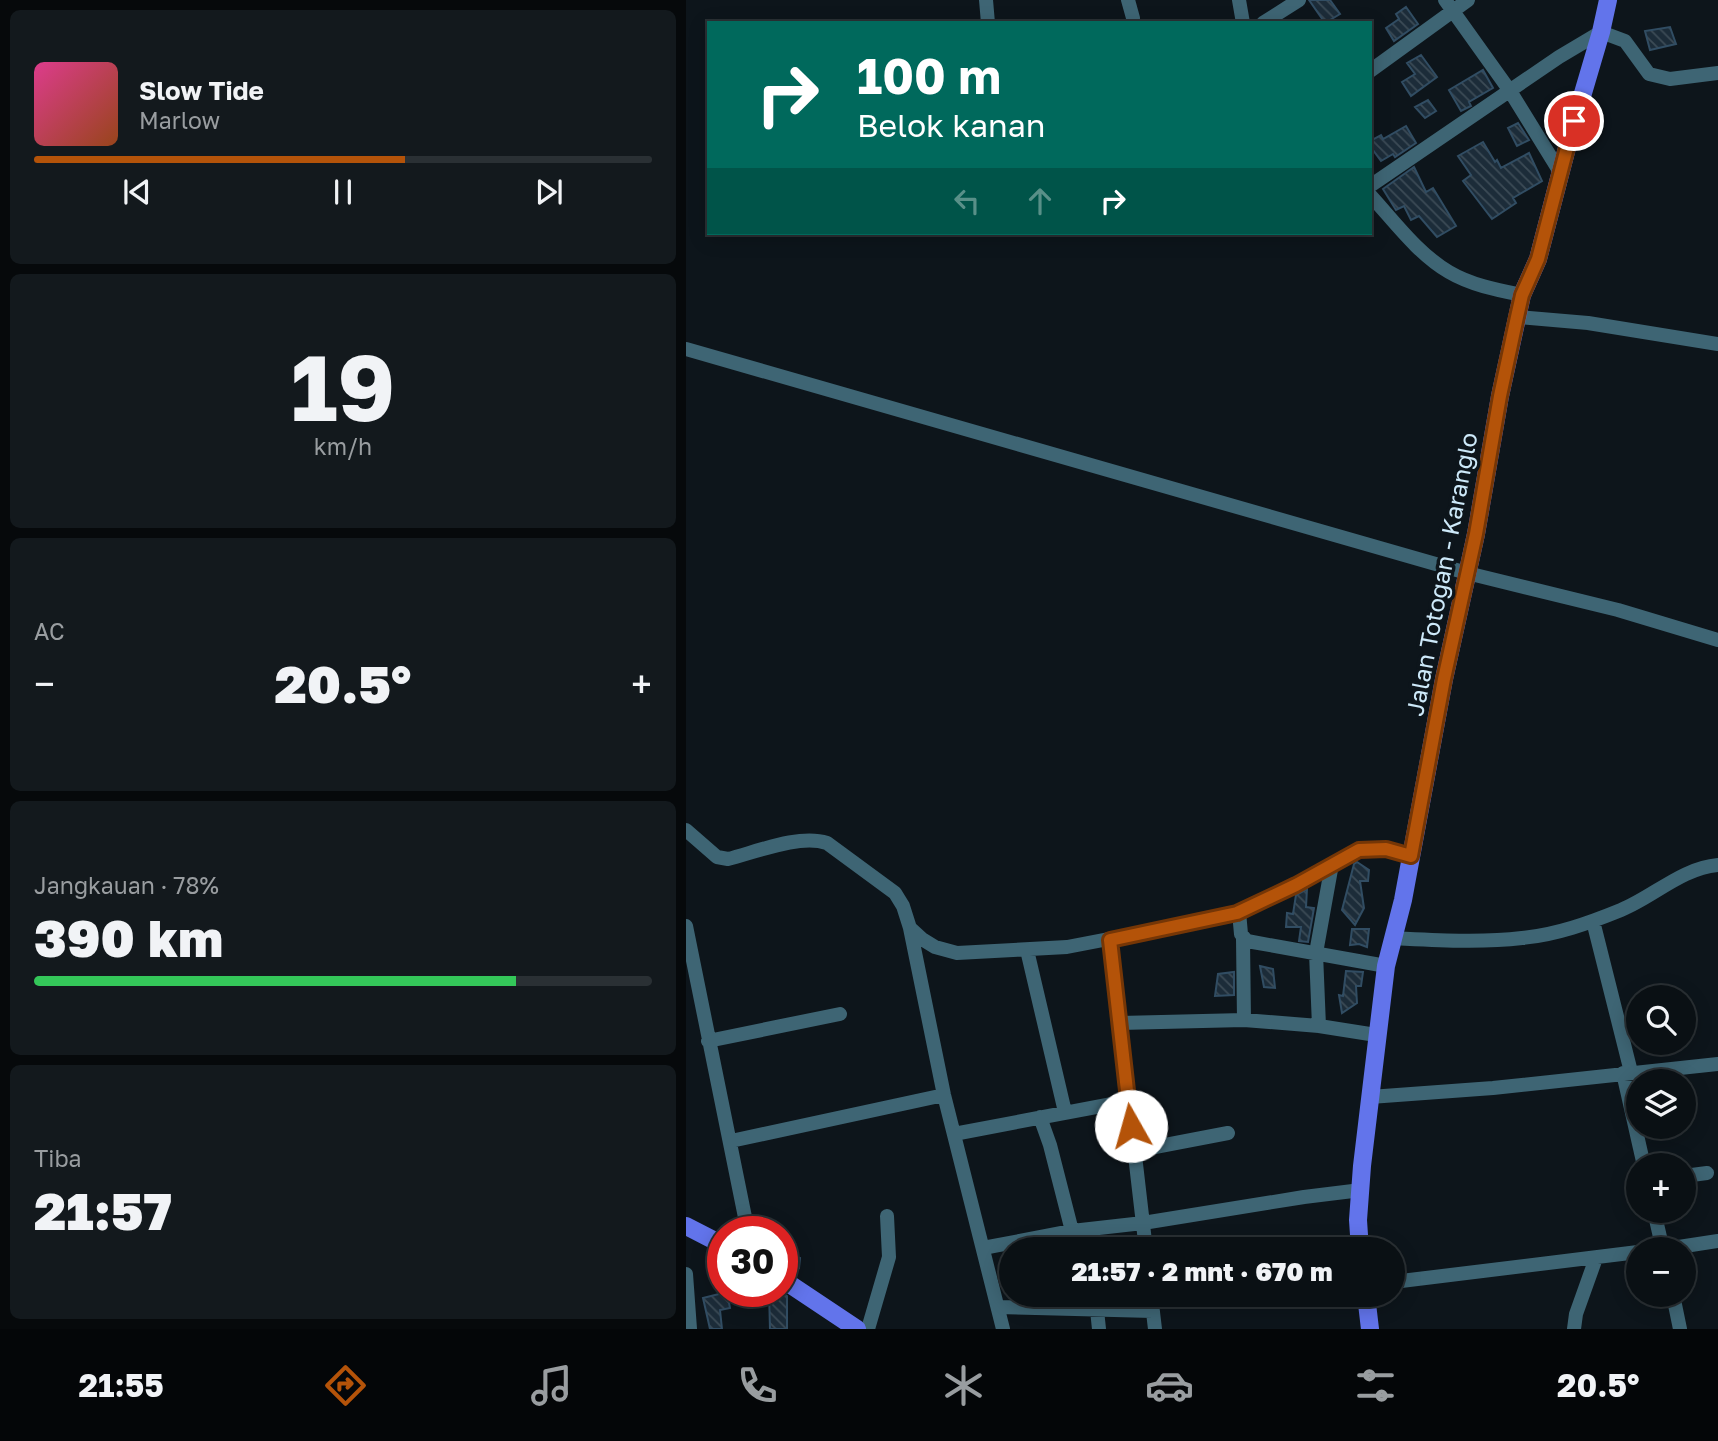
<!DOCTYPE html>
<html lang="id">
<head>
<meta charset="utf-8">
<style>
  :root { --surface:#0a1014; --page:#13191d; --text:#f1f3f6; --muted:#999da0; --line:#2a3034; --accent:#b45309 }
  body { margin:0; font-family:"Golos Text",sans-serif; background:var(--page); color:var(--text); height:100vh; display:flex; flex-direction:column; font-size:26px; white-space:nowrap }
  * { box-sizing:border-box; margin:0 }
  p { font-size:23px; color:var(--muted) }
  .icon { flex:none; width:38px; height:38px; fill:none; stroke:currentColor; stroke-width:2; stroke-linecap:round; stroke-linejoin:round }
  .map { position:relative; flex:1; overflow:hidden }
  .side { display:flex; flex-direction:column; gap:10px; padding:10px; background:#06090b; width:686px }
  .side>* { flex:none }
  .banner { position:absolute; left:21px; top:21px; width:665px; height:214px; border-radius:0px; box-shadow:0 4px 18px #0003,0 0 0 2px var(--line); background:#00695c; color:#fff; overflow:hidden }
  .buttons { position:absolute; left:940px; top:985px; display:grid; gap:14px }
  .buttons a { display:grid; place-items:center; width:70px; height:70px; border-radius:50%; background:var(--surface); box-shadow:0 4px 18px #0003,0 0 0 2px var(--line); font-size:35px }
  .speed { position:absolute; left:21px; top:1216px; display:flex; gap:14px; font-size:35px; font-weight:700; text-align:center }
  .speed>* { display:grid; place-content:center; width:91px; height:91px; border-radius:50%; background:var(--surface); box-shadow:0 4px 18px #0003,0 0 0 2px var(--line); line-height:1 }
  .speed .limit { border:10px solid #d22; background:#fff; color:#111 }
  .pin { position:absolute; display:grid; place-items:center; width:60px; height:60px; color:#fff; margin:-30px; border:4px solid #fff; border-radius:50%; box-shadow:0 2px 7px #0007 }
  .me { position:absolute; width:77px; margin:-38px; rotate:353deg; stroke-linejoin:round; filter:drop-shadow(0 0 5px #0008) }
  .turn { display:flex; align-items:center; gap:24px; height:147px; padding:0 35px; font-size:32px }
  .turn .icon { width:91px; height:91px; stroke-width:2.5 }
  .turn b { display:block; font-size:49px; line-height:60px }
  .lanes { display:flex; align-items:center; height:66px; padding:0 35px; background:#0003; justify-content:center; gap:35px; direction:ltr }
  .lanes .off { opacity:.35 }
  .big { font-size:52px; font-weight:800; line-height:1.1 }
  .side .card { flex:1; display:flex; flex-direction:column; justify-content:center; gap:10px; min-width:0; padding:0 24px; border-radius:10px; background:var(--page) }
  .side .dial { align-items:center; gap:0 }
  .dial b { font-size:91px; line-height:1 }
  .song { display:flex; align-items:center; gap:21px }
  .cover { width:84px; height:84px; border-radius:10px; background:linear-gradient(135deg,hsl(330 70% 55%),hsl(20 70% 35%)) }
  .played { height:7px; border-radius:4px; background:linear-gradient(90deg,var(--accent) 60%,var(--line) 60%) }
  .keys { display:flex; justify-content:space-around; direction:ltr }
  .heat { display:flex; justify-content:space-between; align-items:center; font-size:38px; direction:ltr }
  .charge { height:10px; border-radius:5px; background:linear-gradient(90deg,#34c759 78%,var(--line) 0) }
  .trip { position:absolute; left:313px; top:1237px; width:406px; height:70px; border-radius:35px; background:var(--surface); box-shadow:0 4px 18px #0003,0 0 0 2px var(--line); font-weight:800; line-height:70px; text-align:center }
  .menu { display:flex; height:112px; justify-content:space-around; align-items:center; background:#040608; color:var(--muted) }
  .menu .icon { width:49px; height:49px }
  .menu .active { color:var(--accent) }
  .menu b { font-size:32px; color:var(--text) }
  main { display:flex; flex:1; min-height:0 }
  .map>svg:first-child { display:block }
  .building { fill:url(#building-back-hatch); stroke:#314d63; stroke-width:2 }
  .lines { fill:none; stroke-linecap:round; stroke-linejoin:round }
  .minor { stroke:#3e6574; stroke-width:14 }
  .major { stroke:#6274eb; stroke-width:18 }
  .route-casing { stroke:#753606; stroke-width:18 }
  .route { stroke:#b45309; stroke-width:12 }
  .labels { text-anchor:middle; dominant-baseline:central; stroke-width:7; stroke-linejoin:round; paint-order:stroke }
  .street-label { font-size:24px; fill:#cde9f9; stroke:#0d151b }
</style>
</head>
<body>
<main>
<section class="side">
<div class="card">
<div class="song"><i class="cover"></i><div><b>Slow Tide</b><p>Marlow</p></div></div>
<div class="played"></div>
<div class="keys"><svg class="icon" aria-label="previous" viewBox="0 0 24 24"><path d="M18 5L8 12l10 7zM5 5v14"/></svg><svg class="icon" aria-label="pause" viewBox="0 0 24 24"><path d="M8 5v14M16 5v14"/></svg><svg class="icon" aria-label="next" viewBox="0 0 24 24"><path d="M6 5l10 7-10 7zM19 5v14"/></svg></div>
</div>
<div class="card dial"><b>19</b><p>km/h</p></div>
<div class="card"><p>AC</p>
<div class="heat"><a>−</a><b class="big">20.5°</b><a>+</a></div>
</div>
<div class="card"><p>Jangkauan · 78%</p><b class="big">390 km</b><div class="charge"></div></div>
<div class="card"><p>Tiba</p><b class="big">21:57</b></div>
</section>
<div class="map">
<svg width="1032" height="1329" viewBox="0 0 1032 1329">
  <defs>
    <pattern id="building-back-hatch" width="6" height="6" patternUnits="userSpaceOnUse" patternTransform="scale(1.75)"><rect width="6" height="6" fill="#1c2c39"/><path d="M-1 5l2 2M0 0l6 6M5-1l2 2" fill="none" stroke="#3c4b56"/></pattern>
  </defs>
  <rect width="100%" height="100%" fill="#0d151b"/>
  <path class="building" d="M623 0H644L654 14 639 23Z
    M720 7 732 24 708 41 700 28 713 19 710 14Z
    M984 27 990 44 964 50 959 31Z
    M735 55 751 77 725 96 716 82 729 74 721 63Z
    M797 70 807 88 783 102 785 106 775 111 763 90Z
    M742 100 750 111 739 118 729 107Z
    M832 123 843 140 831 146 822 128Z
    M720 126 730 143 709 157 707 154 695 161 684 146V141L695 135 697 139Z
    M797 142 809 162 811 160 815 168 843 153 856 181 827 198 830 203 806 219 777 181 785 175 772 156Z
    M728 167 740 192 747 188 770 226 751 237 733 216 725 220 718 206 710 210 697 189Z
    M671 862 683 870 682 881H674L678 908 669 925 656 910 668 864Z
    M621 889 620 907 628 908 622 942 613 941 615 927H600L601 913 607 914 610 895Z
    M666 929H683L681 947 673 944 664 945Z
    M574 966 587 969 589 988 578 987Z
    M660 971 677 972 675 986H670L671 1003 656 1013 653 995 657 996Z
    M548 972V995L529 996 532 974Z
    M96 1254 114 1258 113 1268 96 1265Z
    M41 1292 44 1308 34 1310 36 1329H24L17 1298Z
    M83 1292H94L101 1296V1329H84Z"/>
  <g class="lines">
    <path class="minor" d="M300 0 302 23
      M442 0 447 18
      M553 0 557 23
      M759 0 824 91 874 172
      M577 23 613 0
      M684 71 782 0
      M684 186 873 57 915 32 939 41 963 74 984 79 1032 73
      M684 195C708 221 732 254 763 272 785 285 811 290 836 295
      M831 317 902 323 1032 344
      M0 349 781 573 932 610 1032 640
      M0 830 31 857 42 859C70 852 113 834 141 843L209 893 217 906 224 928 236 939 249 947 271 953 381 947 537 917 551 913 609 885 673 850 700 849 725 857
      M553 912 555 934 561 941 700 966
      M907 921 945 1072
      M0 926 62 1232
      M224 928 258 1095 317 1329
      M706 938C749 940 794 943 836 938 870 935 903 923 935 910 967 897 996 868 1032 865
      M557 939 558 1020
      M424 940 460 1250
      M341 950 379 1112
      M434 1023 558 1020 633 1026 690 1035
      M633 1026 630 953 646 864
      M22 1041 154 1014
      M937 1073 958 1166
      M684 1097 807 1088 1032 1064
      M354 1117 364 1145 386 1231
      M268 1134 442 1101
      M45 1141 258 1095
      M448 1151 542 1133
      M998 1176 1021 1173
      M968 1211 977 1250
      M297 1248 386 1231 457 1223 618 1197 675 1190
      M973 1250 1032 1241
      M0 1274 4 1329
      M707 1282 952 1252
      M465 1295 469 1329
      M987 1295 994 1329
      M312 1307 467 1311
      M411 1310 413 1329
      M182 1329 203 1257 201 1216
      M888 1329 890 1314 910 1258"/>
    <path class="major" d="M0 1226 37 1245
      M674 1250 672 1220 676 1166 700 966 717 900 758 679 790 534 814 396 836 295 852 259 882 144 915 32 922 0
      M96 1279 171 1329
      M680 1295 684 1329"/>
  </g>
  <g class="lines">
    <defs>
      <path id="route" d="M445 1126 424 940 551 913 610 885 673 850 700 849 725 856 758 679 790 534 814 396 831 317 836 295 852 259 888 121"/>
    </defs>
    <use href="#route" class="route-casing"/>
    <use href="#route" class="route"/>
  </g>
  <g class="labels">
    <g class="street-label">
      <text transform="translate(755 574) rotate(-79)">Jalan Totogan - Karanglo</text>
    </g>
  </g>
</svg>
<div class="buttons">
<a><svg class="icon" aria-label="search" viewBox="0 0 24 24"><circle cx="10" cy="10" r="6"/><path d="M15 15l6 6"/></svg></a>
<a><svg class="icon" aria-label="layers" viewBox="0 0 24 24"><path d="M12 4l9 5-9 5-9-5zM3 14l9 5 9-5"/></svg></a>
<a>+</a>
<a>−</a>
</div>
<div class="speed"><div class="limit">30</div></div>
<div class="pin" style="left:888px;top:121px;background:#d93025"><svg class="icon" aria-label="arrive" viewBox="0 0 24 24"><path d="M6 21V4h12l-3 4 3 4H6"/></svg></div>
<svg class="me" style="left:445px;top:1126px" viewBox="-20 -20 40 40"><circle r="19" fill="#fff"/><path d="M0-13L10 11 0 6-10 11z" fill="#b45309"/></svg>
<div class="trip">21:57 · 2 mnt · 670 m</div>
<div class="banner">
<div class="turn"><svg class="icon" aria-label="right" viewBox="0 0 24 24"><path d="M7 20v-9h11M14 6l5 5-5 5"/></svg><div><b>100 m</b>Belok kanan</div></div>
<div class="lanes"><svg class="icon off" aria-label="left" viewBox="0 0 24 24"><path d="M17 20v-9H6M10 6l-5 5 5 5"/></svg><svg class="icon off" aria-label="ahead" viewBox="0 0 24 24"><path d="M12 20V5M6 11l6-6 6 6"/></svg><svg class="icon" aria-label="right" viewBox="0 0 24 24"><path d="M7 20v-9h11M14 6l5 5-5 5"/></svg></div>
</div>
</div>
</main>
<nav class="menu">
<b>21:55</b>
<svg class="icon active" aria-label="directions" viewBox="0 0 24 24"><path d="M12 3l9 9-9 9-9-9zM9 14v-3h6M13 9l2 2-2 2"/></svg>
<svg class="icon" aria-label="music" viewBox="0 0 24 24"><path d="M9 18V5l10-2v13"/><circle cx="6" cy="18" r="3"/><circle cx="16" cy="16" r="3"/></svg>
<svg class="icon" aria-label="phone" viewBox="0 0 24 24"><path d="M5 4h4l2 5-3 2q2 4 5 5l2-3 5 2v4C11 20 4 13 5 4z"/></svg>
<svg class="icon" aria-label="climate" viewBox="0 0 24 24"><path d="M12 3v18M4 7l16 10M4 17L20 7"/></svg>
<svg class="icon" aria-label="car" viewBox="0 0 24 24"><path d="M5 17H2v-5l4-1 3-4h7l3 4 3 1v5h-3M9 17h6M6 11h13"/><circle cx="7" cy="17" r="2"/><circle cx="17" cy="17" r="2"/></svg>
<svg class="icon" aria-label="filters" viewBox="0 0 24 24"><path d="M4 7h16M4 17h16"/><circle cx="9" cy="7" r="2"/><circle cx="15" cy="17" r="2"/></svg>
<b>20.5°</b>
</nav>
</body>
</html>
